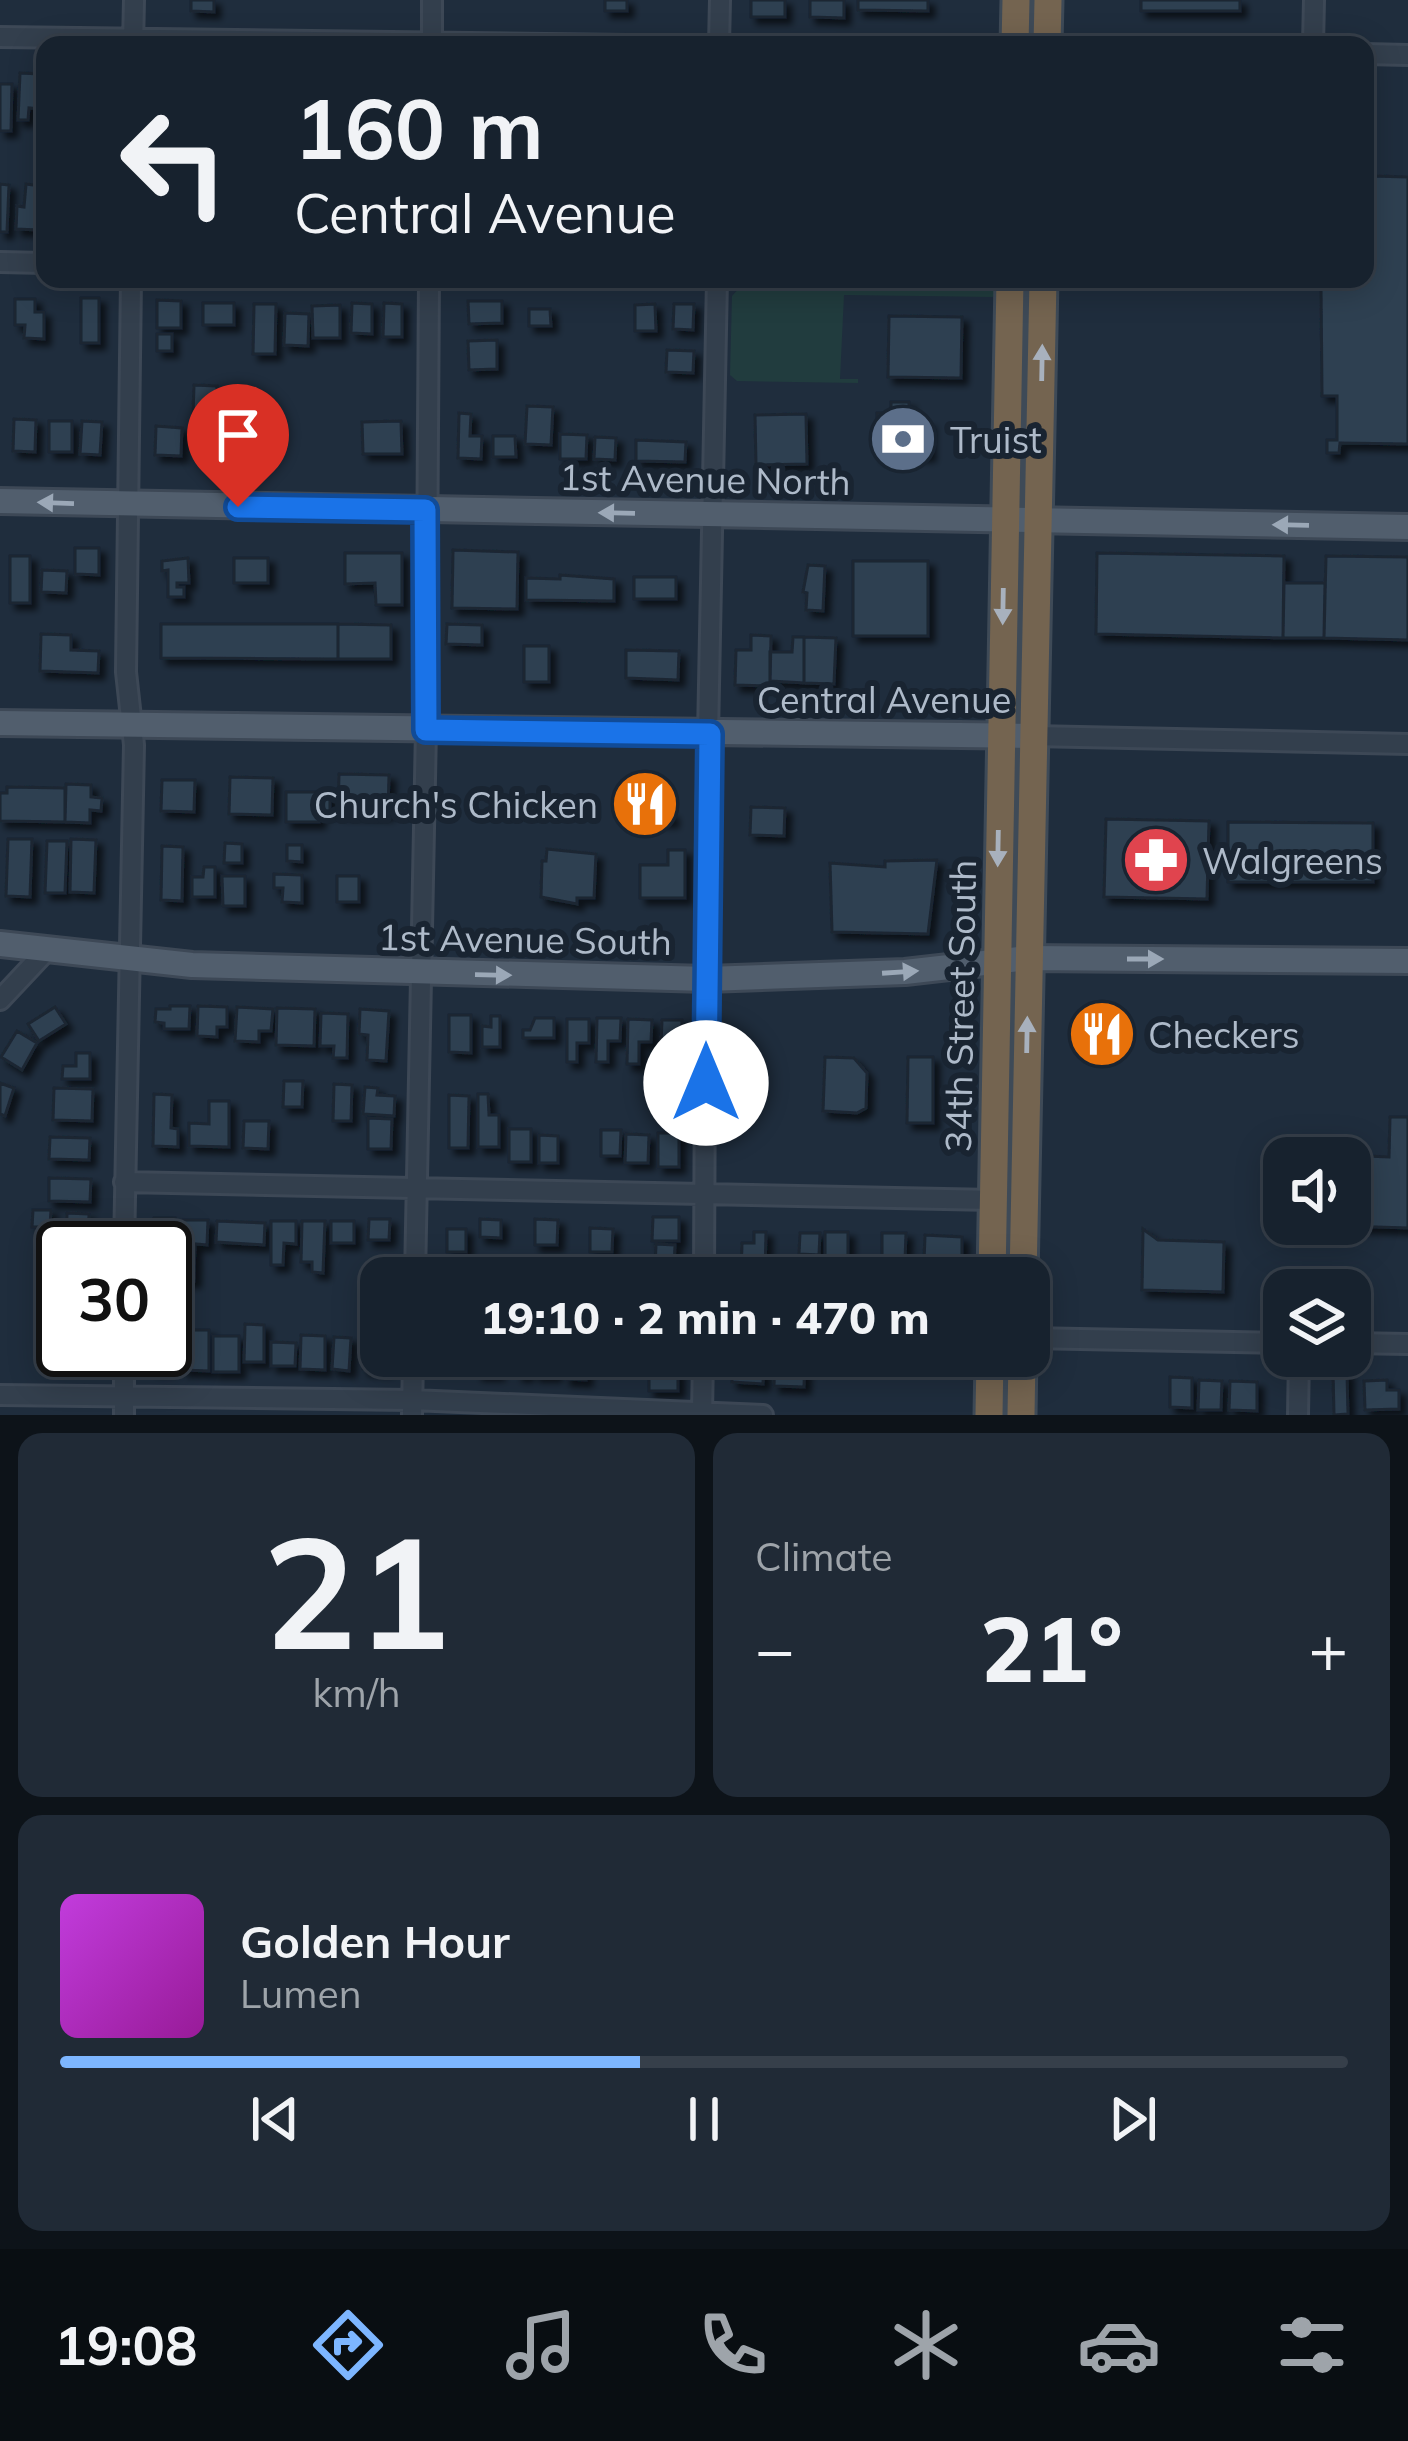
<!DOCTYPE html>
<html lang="en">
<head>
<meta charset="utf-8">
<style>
  :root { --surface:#17222e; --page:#202a36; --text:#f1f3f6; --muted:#9ea4aa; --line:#363f4a; --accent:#7db6ff }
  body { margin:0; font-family:Mulish,sans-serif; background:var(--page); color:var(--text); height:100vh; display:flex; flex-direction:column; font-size:45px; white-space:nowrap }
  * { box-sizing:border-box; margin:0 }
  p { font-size:39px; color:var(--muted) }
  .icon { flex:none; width:66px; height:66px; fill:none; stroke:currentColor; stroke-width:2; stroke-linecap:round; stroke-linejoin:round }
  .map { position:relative; height:1415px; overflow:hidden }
  .sheet { display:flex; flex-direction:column; gap:18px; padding:18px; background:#0d1319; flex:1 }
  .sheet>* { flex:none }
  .top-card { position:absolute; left:36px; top:36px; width:1338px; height:252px; border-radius:24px; box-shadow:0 6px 30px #0003,0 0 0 3px var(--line); background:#17222e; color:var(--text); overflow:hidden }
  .tools { position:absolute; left:1263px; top:1137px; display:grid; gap:24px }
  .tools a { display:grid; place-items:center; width:108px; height:108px; border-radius:24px; background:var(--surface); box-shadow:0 6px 30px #0003,0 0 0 3px var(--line); font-size:60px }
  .speed { position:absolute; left:36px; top:1221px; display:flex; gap:24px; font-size:60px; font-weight:700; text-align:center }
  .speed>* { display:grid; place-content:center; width:156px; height:156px; border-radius:50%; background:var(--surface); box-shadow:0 6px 30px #0003,0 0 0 3px var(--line); line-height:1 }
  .speed .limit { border:6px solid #111; border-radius:18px; background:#fff; color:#111 }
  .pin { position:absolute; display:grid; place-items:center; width:102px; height:102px; color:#fff; margin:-123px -51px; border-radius:50% 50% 50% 0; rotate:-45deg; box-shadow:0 0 12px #0007 }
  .pin .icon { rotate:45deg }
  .me { position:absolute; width:132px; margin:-66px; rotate:0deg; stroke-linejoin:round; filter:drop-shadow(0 0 9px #0008) }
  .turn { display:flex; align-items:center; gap:42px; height:252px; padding:0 60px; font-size:54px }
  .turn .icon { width:156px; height:156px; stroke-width:2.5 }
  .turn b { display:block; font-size:84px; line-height:102px }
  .big { font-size:90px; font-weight:800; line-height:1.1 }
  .sheet .widget { flex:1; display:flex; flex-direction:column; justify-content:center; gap:18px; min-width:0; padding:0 42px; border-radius:24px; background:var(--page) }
  .sheet .dial { align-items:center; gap:0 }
  .dial b { font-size:156px; line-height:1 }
  .song { display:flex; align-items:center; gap:36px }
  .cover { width:144px; height:144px; border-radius:18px; background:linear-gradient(135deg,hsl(290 70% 55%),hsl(300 70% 35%)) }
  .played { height:12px; border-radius:6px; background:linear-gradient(90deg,var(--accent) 45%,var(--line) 45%) }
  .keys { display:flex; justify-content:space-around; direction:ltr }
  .heat { display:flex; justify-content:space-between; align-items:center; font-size:66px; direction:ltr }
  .sheet .tiles { flex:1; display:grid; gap:18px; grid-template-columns:1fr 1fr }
  .widget:last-child { grid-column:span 2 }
  .trip { position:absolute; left:360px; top:1257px; width:690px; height:120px; border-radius:24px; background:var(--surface); box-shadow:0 6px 30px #0003,0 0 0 3px var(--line); font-weight:800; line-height:120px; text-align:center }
  .tab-bar { display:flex; height:192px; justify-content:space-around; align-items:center; background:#090e12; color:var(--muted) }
  .tab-bar .icon { width:84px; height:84px }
  .tab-bar .selected { color:var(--accent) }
  .tab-bar b { font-size:54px; color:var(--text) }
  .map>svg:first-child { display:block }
  .green { fill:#213c3e }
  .building { fill:#2e3f51; stroke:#1b2633; stroke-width:3; filter:url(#shadow) }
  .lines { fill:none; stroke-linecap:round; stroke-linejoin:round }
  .minor-casing { stroke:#3d4856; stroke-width:24 }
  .major-casing { stroke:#3d4856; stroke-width:30 }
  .highway-casing { stroke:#3e4a57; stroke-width:33 }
  .minor { stroke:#333f4d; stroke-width:18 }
  .major { stroke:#515e6d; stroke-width:24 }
  .highway { stroke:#746450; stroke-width:27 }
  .oneway { fill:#a8b1bd }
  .oneway2 { fill:#9ba8b7 }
  .route-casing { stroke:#114b97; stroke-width:30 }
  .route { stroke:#1a73e8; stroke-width:21 }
  .labels { text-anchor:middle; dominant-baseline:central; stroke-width:12; stroke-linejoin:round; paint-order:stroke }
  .poi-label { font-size:36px; fill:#aebac9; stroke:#192431; text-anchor:start }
  .street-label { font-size:36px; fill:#aebac9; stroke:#192431 }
</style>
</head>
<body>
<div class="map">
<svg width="1408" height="1415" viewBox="0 0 1408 1415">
  <defs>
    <filter id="shadow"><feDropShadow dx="6" dy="6" stdDeviation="3" flood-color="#0009"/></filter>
  </defs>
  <rect width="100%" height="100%" fill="#1f2d3d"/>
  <path class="green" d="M753 282 994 288V297L844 295 840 379H858V383L737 381 730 375 732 296 743 284Z"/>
  <path class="building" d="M191 0H214V12L191 11Z
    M605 0H627V11H605Z
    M751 0H785V17H751Z
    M810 0H844V18L810 17Z
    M858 0H928V11L858 10Z
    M1141 0H1240V11H1141Z
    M20 73 41 74 40 109 29 108 28 120H18Z
    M0 84H12L11 131H0Z
    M1372 176 1408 177V444L1340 443 1339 453H1327V440H1337V396H1322L1321 287H1325V279H1365V179Z
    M0 184 9 185 7 232H0Z
    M26 184 41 186 38 230 16 229 17 206 24 207Z
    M81 298H99V343H81Z
    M15 299H35V312H44V339L24 338 25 325H15Z
    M157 300 181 301V328H157Z
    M468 301H502V323L469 324Z
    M203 303H234V325H203Z
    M352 303 372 304V334L351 333Z
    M384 303 402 304V337H383Z
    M254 304H276L275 354H253Z
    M655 304 656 331H635V305Z
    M674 304H694L693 330 673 329Z
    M340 305V338H313L312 306Z
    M529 309H550L551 326H529Z
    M285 313 309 314 308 346 284 345Z
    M889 316 962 317 961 378 888 377Z
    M157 334H172V351H157Z
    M497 340V369L469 370 468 341Z
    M667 350 694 351 693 373 666 372Z
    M194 385 217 386 216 415H193Z
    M255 394 256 431H244L245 455H222L221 395Z
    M891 402H909V422H929V455H877V413H891Z
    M527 406 553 407 551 445 525 444Z
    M459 413 471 414 470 436H482L481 459 458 458Z
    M806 414 807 464 756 465 755 415Z
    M14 419 36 420 35 452 13 451Z
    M49 421H72V452H49Z
    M82 421 102 422 100 455 80 454Z
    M401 421 402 454H363L362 422Z
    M156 426 182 428 181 456 155 455Z
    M560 434 587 435 586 459H560Z
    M493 436H515L516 457H493Z
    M595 437 616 438 615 460 594 459Z
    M636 440 686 442 685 462 636 461Z
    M75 548H99V575L75 574Z
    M453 550 518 552 517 609 452 608Z
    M345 553H402V605H376L375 583 345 584Z
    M1097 553 1284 556 1283 638 1096 634Z
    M10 556H30V603H10Z
    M1326 556 1408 557V640L1324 638Z
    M188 558 189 583H177V587H184V597H168V570L162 571V561Z
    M234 558H268V583H234Z
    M853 561H928V636H853Z
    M808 565 825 566 823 611 806 610 807 593 803 592Z
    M42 570 67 571 66 593 41 592Z
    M560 575 614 579V601L526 600V578L560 579Z
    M634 577H676V599H634Z
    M1284 583H1325L1324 638H1283Z
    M161 624H338V659L161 658Z
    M338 624 391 625V659H338Z
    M447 624 482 625V645L446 644Z
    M41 634 71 635V650L99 651 98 673 40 671Z
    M751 635 771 636 770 686 735 685 736 650H751Z
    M793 637H804V683L770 681V652H792Z
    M804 637 836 638 834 684 804 683Z
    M524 646H549V682H524Z
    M626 650 679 651 678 680 626 678Z
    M339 774 389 775 388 814 338 813Z
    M230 777 273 778 272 815 229 814Z
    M162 780H195L194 812 161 811Z
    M66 784 91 785V797L102 798 101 811 90 810V823L65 822Z
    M7 787 65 788V822L0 821V793H7Z
    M286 792H330V812H319V822H286Z
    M631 793 662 794V813H672V821L630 820Z
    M751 807 785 808 784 836 750 835Z
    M1106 819 1209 821 1207 899 1104 897Z
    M1228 822 1373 823V882H1228Z
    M8 839H32L30 897 6 896Z
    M71 839 96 840 94 893 70 892Z
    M47 841H67L65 893H45Z
    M225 843 242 844V863H224Z
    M287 845H302V862L287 861Z
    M162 846 183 847 182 901 161 900Z
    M547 849 596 854 594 898H577V904L541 897 542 861H546Z
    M668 850H685V898H640V865H668Z
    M937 860 928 934 832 932 830 863 885 867V861Z
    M204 867H215V897H192V877H203Z
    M274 874 302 875V903L282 902 283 888H274Z
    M222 876H245V906H223Z
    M337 876H359V902H337Z
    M170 1006H190L189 1029H164V1023L155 1022 156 1009H170Z
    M198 1006 227 1007V1027H217V1037L197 1036Z
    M55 1007 66 1024 39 1041 28 1024Z
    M237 1007 273 1009 271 1031H259V1042L235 1041Z
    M277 1008 315 1009 314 1046 276 1045Z
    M360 1009 389 1011 386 1061 367 1060 368 1035 359 1034Z
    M321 1013 348 1014 347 1058H333L334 1046H320Z
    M449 1015H471V1053L449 1052Z
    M491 1016H500V1047H482V1026L491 1027Z
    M535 1018H554V1038H523V1030H530Z
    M597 1018H621L620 1041H608V1062H596Z
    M567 1019H589V1043H577V1062H567Z
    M628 1019 652 1020 651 1042H639V1064H627Z
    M662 1020H682L681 1070 670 1069 671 1045 661 1044Z
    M1082 1029 1122 1030V1040L1081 1039Z
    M17 1031 37 1043 22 1070 1 1057Z
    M76 1053H90V1079H62L63 1066H76Z
    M825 1057 854 1058 867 1073 866 1108 857 1113 823 1111Z
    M908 1057H933V1123H907Z
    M284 1081H303L302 1107H283Z
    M0 1083 14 1088 5 1116 0 1114Z
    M334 1084 352 1085 351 1121H333Z
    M365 1087 378 1088 377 1095 395 1096 394 1116 363 1114Z
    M54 1088 93 1089 92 1121 53 1120Z
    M154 1094 172 1095 171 1128 178 1129V1147L153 1146Z
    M478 1094H488L489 1115H499V1147H478Z
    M449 1095 469 1096 468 1148H449Z
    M656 1098H681V1113H656Z
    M209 1101H229V1147L189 1146V1123L209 1124Z
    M1390 1117H1408V1228L1343 1226 1350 1224V1196H1364L1366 1156 1389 1157Z
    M368 1118 392 1119 391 1149H368Z
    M244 1121H269L268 1149 243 1148Z
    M509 1129H531V1162H509Z
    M601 1130H621L620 1156H601Z
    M658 1133H679V1167H658Z
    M626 1134 649 1135 648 1163H625Z
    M539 1135 558 1136V1163H539Z
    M50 1137 90 1138 89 1160 49 1159Z
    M49 1178 91 1179 90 1202 49 1201Z
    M33 1210H51L50 1227H32Z
    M67 1213 89 1214 88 1246H66Z
    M653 1217H679V1241H652Z
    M154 1218H175L174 1259H165V1248H153Z
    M369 1219H390L389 1240H368Z
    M480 1219 501 1220V1238L480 1237Z
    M535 1219 558 1220 557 1245H535Z
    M183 1220H208L207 1245 195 1244 194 1281H182Z
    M217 1221 265 1223 264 1245 216 1242Z
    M271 1221H296V1244L284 1243 283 1265H271Z
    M302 1221H325L323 1273 312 1272V1262H301Z
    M331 1221H354V1243H331Z
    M590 1228 613 1229 612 1252H590Z
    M447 1229H466V1252H447Z
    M1143 1229 1158 1240 1224 1242 1223 1292 1142 1290Z
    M754 1232H766L765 1277H741L742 1243H754Z
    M825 1232H848V1260H825Z
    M800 1233H820L819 1255 799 1254Z
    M882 1233H906L905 1262 882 1261Z
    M925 1235 962 1237V1262L924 1261Z
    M656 1244 675 1245 674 1269 655 1268Z
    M51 1255H63V1286H51Z
    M165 1323H173L172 1369H152L153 1350H165Z
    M245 1324 264 1325V1362H244Z
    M183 1330H209V1371L182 1370Z
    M301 1335 325 1336V1370L300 1369Z
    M213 1336H239V1372H213Z
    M363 1336 381 1337 385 1370 363 1369Z
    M334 1337 351 1338 349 1371 332 1369Z
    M271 1342 296 1343 295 1366H271Z
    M64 1350H83L82 1365H63Z
    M477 1356H497L498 1374H477Z
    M508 1356H527V1375H517L518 1364H508Z
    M535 1356H555V1375H534Z
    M566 1356H586V1380L565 1379Z
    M733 1356H764L763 1384 732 1382Z
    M775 1356H805L804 1387 774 1386Z
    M907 1356H971V1367L906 1365Z
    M649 1368 678 1369V1391H649Z
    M1333 1372H1347L1348 1414 1334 1415Z
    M1170 1377 1192 1378V1408L1170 1407Z
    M1199 1380 1222 1381 1221 1410H1198Z
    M1387 1380V1390H1399V1409L1365 1410 1364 1381Z
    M1230 1381 1257 1382V1411L1229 1410Z"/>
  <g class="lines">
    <defs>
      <path id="minor" d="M0 37 626 45
        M133 45 134 0
        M432 45V0
        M719 45 720 0
        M1313 45 1314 0
        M1365 54 1408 55
        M0 262 45 263
        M1032 736 1408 744
        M0 1000 46 951
        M124 1182 993 1200
        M124 1248 134 745 126 672 131 279
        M415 1278 426 729 429 279
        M704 1278 706 837 717 279
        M1029 1338 1284 1343
        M1350 1343 1408 1344
        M0 1395 412 1400 763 1415
        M124 1415V1350
        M412 1415 413 1356
        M702 1415 703 1356
        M1298 1415 1299 1356"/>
      <path id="major" d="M0 501 1408 527
        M0 723 1032 736
        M0 944 192 965 707 979 905 972 1028 958 1408 961"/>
      <path id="highway" d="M1015 45 1016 0
        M1047 45 1048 0
        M992 1278 1010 279
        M1023 1278 1043 279
        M989 1415 990 1356
        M1021 1415 1022 1356"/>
    </defs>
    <use href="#minor" class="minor-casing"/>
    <use href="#major" class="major-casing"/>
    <use href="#highway" class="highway-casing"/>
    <use href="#minor" class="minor"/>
    <use href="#major" class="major"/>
    <use href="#highway" class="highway"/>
  </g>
  <defs><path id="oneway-solid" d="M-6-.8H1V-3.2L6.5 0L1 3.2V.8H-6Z" transform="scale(3)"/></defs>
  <g class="oneway">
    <use href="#oneway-solid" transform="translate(1042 363) rotate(-89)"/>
    <use href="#oneway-solid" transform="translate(1003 606) rotate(91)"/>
    <use href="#oneway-solid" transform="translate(998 848) rotate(91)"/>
    <use href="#oneway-solid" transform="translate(1027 1035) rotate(-89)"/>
  </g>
  <g class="oneway2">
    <use href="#oneway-solid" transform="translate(56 503) rotate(-178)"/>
    <use href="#oneway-solid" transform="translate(617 513) rotate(-179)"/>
    <use href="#oneway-solid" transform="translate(1291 525) rotate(-179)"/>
    <use href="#oneway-solid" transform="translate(1145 959)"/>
    <use href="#oneway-solid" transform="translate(900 972) rotate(-4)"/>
    <use href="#oneway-solid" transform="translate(493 975) rotate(1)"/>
  </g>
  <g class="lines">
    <defs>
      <path id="route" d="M238 507 425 510 426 730 710 734 706 1083"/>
    </defs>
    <use href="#route" class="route-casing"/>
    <use href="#route" class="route"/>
  </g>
  <defs>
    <symbol id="bank-disc" viewBox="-11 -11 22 22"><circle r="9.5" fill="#5c6f8a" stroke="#192431"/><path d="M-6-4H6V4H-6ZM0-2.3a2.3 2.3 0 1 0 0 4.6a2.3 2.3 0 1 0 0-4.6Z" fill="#fff"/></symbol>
    <symbol id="restaurant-disc" viewBox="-11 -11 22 22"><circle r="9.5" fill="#e8710a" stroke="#192431"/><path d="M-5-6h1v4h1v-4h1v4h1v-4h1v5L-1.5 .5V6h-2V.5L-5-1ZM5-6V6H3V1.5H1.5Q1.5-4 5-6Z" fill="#fff"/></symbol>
    <symbol id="pharmacy-disc" viewBox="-11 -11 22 22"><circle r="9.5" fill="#e0444e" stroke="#192431"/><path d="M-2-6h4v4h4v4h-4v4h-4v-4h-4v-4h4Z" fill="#fff"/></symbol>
  </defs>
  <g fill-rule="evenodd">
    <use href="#bank-disc" x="865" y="401" width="76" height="76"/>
    <use href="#restaurant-disc" x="607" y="766" width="76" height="76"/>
    <use href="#pharmacy-disc" x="1118" y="822" width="76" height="76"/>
    <use href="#restaurant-disc" x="1064" y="996" width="76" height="76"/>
  </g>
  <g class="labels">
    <g class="poi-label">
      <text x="950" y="439">Truist</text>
      <text x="598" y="804" text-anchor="end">Church's Chicken</text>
      <text x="1202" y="860">Walgreens</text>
      <text x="1148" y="1034">Checkers</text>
    </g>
    <g class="street-label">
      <text transform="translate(705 479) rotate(1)">1st Avenue North</text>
      <text x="884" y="699">Central Avenue</text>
      <text transform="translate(525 939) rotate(1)">1st Avenue South</text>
      <text transform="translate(960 1006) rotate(-89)">34th Street South</text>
    </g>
  </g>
</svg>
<div class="tools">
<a><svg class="icon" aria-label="sound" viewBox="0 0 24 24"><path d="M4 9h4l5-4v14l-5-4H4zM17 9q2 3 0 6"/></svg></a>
<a><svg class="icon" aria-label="layers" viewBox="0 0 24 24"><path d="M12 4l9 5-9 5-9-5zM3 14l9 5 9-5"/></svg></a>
</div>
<div class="speed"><div class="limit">30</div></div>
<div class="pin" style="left:238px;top:507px;background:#d93025"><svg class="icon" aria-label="arrive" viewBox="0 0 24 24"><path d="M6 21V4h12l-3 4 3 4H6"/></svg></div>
<svg class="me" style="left:706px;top:1083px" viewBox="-20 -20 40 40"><circle r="19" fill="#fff"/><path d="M0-13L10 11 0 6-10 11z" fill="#1a73e8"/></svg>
<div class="trip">19:10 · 2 min · 470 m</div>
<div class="top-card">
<div class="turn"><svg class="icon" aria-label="left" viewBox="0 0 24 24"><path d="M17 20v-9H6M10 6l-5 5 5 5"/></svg><div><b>160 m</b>Central Avenue</div></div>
</div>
</div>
<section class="sheet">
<div class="tiles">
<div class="widget dial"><b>21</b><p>km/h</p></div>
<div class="widget"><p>Climate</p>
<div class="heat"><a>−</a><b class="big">21°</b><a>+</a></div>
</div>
<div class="widget">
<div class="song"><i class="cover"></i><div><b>Golden Hour</b><p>Lumen</p></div></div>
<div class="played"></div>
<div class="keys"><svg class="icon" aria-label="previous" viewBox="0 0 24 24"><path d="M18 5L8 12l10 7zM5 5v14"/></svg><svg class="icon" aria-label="pause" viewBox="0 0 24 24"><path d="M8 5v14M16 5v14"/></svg><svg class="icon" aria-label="next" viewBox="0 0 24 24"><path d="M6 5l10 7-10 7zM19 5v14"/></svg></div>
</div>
</div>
</section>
<nav class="tab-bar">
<b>19:08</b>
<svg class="icon selected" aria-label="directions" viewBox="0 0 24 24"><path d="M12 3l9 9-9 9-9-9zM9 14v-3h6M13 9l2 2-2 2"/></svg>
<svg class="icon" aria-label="music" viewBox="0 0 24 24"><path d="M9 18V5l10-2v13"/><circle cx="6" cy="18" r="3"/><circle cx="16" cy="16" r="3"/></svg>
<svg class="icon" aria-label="phone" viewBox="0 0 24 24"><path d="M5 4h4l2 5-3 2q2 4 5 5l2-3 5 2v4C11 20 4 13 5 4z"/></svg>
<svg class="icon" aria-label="climate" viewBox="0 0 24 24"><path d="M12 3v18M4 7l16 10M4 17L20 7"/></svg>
<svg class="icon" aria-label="car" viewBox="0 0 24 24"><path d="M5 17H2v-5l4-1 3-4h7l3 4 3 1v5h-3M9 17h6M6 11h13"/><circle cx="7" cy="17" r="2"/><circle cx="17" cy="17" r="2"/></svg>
<svg class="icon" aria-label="filters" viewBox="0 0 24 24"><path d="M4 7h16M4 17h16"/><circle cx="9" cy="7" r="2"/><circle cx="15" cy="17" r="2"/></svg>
</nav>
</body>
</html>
